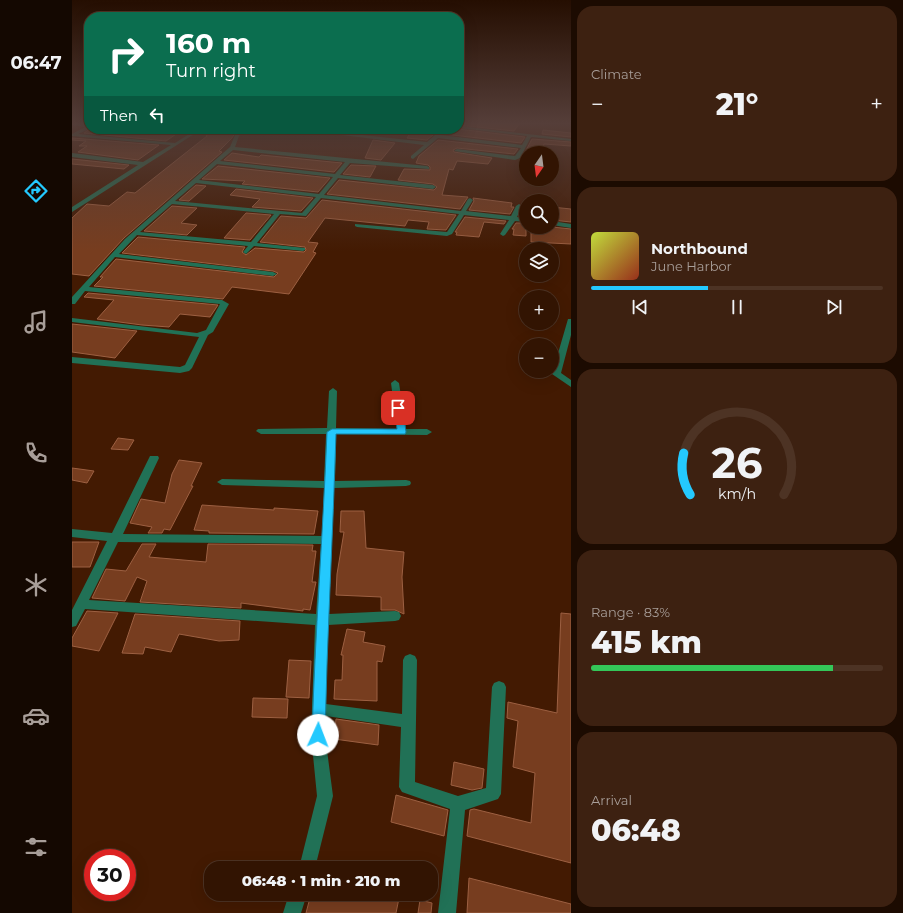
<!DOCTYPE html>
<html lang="en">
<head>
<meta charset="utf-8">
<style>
  :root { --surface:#321402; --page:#3d2111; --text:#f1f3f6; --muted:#a89e99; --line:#4d3324; --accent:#24c9fe }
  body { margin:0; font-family:Montserrat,sans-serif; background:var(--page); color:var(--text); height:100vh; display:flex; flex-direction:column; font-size:15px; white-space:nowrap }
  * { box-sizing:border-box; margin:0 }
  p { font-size:13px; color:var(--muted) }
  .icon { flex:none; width:22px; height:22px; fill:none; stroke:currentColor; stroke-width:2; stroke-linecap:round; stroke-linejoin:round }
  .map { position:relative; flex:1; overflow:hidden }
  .drawer { display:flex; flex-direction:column; gap:6px; padding:6px; background:#1c0b01; width:332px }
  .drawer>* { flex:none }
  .top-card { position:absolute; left:12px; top:12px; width:380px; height:122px; border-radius:16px; box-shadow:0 4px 16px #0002,0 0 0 1px var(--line); background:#0b6e4f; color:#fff; overflow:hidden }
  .needle { width:26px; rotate:194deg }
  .controls { position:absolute; left:447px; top:146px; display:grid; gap:8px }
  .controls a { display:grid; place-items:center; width:40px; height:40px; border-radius:50%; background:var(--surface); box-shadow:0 4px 16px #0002,0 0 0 1px var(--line); font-size:20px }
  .speed { position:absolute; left:12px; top:849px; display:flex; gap:8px; font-size:20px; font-weight:700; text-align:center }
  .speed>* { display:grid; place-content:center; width:52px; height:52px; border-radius:50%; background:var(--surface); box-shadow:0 4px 16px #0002,0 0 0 1px var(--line); line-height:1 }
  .speed .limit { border:6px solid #d22; background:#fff; color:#111 }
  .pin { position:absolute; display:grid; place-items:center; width:34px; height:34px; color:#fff; margin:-17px; border-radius:8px; box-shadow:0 2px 6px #0006 }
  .me { position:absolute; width:44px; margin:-22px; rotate:2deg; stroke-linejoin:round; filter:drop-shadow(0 0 3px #0008) }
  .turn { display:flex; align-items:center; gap:14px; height:84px; padding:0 16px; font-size:18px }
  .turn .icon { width:52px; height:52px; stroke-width:2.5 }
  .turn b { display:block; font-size:28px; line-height:34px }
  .then { display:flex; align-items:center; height:38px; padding:0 16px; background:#0003; gap:8px; font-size:15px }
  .big { font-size:30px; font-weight:800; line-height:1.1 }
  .drawer .card { flex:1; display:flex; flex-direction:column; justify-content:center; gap:6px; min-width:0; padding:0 14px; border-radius:16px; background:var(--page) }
  .drawer .dial { align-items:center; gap:0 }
  .dial svg { height:104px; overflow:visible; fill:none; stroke:var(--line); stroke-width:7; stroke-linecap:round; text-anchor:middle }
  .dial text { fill:var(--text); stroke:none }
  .song { display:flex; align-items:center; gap:12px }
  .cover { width:48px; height:48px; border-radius:6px; background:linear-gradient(135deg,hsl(70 70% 55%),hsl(10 70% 35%)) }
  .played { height:4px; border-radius:2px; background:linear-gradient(90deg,var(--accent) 40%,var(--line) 40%) }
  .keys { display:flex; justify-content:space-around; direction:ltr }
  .heat { display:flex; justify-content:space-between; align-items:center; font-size:22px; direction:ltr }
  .charge { height:6px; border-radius:3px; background:linear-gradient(90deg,#34c759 83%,var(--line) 0) }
  .trip { position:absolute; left:132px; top:861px; width:234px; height:40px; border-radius:16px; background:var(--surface); box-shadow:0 4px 16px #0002,0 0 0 1px var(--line); font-weight:800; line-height:40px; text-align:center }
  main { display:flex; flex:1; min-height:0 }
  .dock { display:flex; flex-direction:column; width:72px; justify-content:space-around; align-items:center; background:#140801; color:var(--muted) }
  .dock .icon { width:28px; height:28px }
  .dock .on { color:var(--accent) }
  .dock b { font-size:18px; color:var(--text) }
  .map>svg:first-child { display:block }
  .building { fill:#773d1f; stroke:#9d6042 }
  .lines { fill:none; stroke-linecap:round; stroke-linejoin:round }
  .minor { fill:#217156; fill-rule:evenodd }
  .route { fill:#24c9fe; stroke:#1783a5 }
</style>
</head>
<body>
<main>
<nav class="dock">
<b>06:47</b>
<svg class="icon on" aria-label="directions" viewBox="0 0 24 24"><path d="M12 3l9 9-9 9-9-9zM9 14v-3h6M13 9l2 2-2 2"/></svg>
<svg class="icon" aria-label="music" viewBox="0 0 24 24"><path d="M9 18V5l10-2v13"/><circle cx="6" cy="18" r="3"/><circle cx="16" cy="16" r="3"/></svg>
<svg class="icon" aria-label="phone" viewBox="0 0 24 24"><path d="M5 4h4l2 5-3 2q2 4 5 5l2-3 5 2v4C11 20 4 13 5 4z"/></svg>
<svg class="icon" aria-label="climate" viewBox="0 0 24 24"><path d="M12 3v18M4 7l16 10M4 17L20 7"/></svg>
<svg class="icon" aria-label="car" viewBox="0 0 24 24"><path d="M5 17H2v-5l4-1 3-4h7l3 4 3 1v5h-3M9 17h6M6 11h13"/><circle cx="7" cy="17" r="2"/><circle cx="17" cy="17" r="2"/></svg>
<svg class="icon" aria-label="filters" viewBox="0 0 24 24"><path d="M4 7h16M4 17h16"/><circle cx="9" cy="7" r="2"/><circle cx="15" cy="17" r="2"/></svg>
</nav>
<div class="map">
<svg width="499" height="913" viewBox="0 0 499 913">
  <rect width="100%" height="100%" fill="#431a02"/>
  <path class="building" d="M387 123H448L442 131 387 125Z
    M18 129H94L110 130 94 141 12 133Z
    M341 129H368L355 140 335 138Z
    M376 129H386L453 137 449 143 372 134Z
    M131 130 163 133 160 138 147 151 150 152 52 238 17 276 0 274V218L15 204 37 206 55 192 63 193 135 136Z
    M471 130 499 133V137L470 134Z
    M0 138 87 145 66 160 6 152 15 146H7L14 141 0 140Z
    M460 139 499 142V146L472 144 470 153H454V158H450Z
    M301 140 323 143 309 160 293 158Z
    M366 140 446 149 442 154 385 148 381 150 382 152 420 158 416 164 385 161 381 170 377 169 370 195 396 197 388 209 255 194 267 180 362 190 365 187 361 184 326 180 332 169 358 170V167L356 165 344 163 347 156Z
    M160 153 187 157 189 155 270 163 262 172 152 160Z
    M0 159 57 165 52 169 0 164Z
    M279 165 304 166 298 177 271 174Z
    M146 166 258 178 246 192 170 184 173 181 130 179Z
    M124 185 134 186 117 201 107 200Z
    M164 189 241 198 229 211 180 207 188 199 158 195Z
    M401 198 440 203 439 207H442L438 214 397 210 402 201Z
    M250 200 384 215 374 230 355 229 357 222 336 220 333 226 253 218 236 242 246 243 241 252 244 253 217 294 160 287 151 299 22 286 31 277H28L44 259 202 277 206 273 201 271 50 253 66 237 173 247 170 252 174 255 183 248 232 252 234 250 233 247 188 242 209 216 234 218Z
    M100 206 125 208 109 223 125 225 115 235 72 231Z
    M480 207 499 209V222L480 220Z
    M174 213 199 215 178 240 152 238Z
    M393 217 434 221 432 224 412 222 407 237 384 235 385 232H383Z
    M444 223H454V236L441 235 442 229H440Z
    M459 227H480L499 229V244L459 242Z
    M16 293 146 305 138 317 108 314 97 327 70 325 25 319 42 300 12 297Z
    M0 324 65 331 43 358 0 352Z
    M46 438 62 440 56 450 39 449Z
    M107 460 130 463 119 486H121L98 530 92 529 90 533H76L80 527 58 523 69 499 93 503 100 474Z
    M0 468 22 471 15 483 0 480Z
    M130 505 202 510V508L246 511 242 534 137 533V531L122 530Z
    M269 511H292L294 548 332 552 330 577 332 614 323 610H309V597L264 595 265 574 272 532H268Z
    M0 542H27L18 567H0Z
    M70 544H84L77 557 134 562 136 544 241 545 240 551H244L240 582H244L238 610 231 609V611L169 603V608L68 602 75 581 65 577 53 601 20 598 34 569 54 571Z
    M15 611 46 613 27 651 0 646V638Z
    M489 613 499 614V863L395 836 398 810 402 809 459 823 463 773 441 767 446 721 435 718 436 702 485 713Z
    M63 614 168 621 167 640 147 641 107 634 99 652 73 647 71 654 50 653Z
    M275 629 293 632 291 642 313 646 310 662 305 661V701L262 699 263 680H270L271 655H269Z
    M217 660 239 661 237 698 214 697Z
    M181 698 216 699 215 718 180 717Z
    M264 719 307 725 306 745 262 739Z
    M382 762 412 769 410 788 400 790 379 785Z
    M324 795 376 810 372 836 319 822Z
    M397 878 499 904V913H395Z
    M239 894H313L327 898 324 913H234Z
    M348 900 360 903 359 913H346Z"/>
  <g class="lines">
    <path class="minor" d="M0 123 17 125V129L6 134 103 143 125 129H130L0 212V207L66 165 0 157V153L71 162 99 145 0 136V134L13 127 0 125Z
      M387 126 499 139V141L459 137 448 158 443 160 382 151 385 149 443 156 449 148 366 138 341 159 339 158V156L352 145 220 129H235L355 142 370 129H375L369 135 450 145 455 136 387 128Z
      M169 129H174L167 136 163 147 355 166 357 167V169L278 163 268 175 361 185 364 187 361 189 266 178 252 195 389 211 396 199 398 198 401 200 394 211 439 216 444 206 447 204 450 206 445 217 454 218V222L443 221 433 235 431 236 428 234 437 220 392 215 380 234 375 236 285 227 283 226V224L375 232 387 214 249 198 234 216 208 214 185 243 233 248V250L231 251 182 246 174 254 171 252 176 246 65 235 47 254 201 272 205 274 201 276 43 257 17 287 150 300 157 304 141 332 136 335 120 368 117 371 108 373 0 363V357L108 367 113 365 127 337 0 322V318L125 333 134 330 148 304 13 291 3 304H0V297L53 239 158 147 163 135ZM161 150 273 162 263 174 148 161ZM145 164 261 177 247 194 127 180ZM124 183 244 197 230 213 103 201ZM100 204 202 214 179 242 68 232Z
      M480 221 499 224V228L480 225Z
      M496 319H499V335L489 373 499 380V387L480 374Z
      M323 380 327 383 334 429H355L360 432 355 435 264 434 263 481 334 480 338 481 339 483 338 485 334 486 262 488 257 614 323 611 327 612 329 616 327 620 323 621 256 625 254 704 330 714 331 660 333 656 338 654 343 656 345 660 343 782 386 796 414 788 420 687 422 683 427 681 432 683 434 687 429 794 426 799 393 810 384 913H366L378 809 330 792 327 787 329 727 254 716 253 735 261 796 243 868H227L245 796 239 735 243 625 13 609 4 626 0 627V610L35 541 0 537V529L40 533 78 456H86L87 458 51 534 250 536 252 488 150 485 145 482 150 479 252 481 254 434H189L184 431 186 429 255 428 257 391 261 388 265 391 264 428 325 429 319 383ZM46 542 249 544 244 614 17 600Z
      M217 894H235L229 913H211Z"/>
  </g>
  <linearGradient id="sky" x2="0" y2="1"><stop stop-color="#250e01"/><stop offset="0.49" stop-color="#553e39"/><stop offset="1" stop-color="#553e39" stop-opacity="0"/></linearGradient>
  <rect width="499" height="251" fill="url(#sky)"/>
  <path class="route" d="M326 405 331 408 334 432 333 434H264C261 535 255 635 253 735L251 740 246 742 242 740 240 735C243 634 251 533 255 432L260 429H325L322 408Z"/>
</svg>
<div class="controls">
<a><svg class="needle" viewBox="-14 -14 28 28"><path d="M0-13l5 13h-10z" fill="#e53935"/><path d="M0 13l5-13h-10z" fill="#a89e99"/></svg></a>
<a><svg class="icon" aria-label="search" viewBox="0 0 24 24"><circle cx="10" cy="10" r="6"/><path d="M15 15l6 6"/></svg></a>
<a><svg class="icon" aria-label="layers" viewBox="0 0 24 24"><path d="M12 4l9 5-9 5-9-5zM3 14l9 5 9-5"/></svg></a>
<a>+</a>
<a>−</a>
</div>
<div class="speed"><div class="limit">30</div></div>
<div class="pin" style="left:326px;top:408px;background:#d93025"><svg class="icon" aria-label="arrive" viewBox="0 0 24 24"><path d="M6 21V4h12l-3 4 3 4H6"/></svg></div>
<svg class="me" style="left:246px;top:735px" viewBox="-20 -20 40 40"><circle r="19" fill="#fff"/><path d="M0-13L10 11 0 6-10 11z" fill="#24c9fe"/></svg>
<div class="trip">06:48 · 1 min · 210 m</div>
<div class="top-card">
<div class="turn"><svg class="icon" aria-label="right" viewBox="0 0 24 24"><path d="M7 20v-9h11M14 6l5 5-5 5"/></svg><div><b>160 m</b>Turn right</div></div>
<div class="then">Then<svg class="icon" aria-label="left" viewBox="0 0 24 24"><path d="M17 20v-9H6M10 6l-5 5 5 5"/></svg></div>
</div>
</div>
<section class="drawer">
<div class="card"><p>Climate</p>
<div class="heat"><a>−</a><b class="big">21°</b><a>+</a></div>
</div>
<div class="card">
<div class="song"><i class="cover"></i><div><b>Northbound</b><p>June Harbor</p></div></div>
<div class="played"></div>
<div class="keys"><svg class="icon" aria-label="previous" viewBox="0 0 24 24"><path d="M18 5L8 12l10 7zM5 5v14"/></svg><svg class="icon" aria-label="pause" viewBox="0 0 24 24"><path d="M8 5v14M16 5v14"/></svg><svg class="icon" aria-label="next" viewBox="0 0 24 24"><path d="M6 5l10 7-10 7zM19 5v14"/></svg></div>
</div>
<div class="card dial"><svg viewBox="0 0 100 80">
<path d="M14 69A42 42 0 1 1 86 69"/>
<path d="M14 69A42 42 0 0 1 9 37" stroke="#24c9fe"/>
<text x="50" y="56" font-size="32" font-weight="700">26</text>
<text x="50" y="72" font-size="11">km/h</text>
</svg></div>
<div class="card"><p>Range · 83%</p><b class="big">415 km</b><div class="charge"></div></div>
<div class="card"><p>Arrival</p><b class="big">06:48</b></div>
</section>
</main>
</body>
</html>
